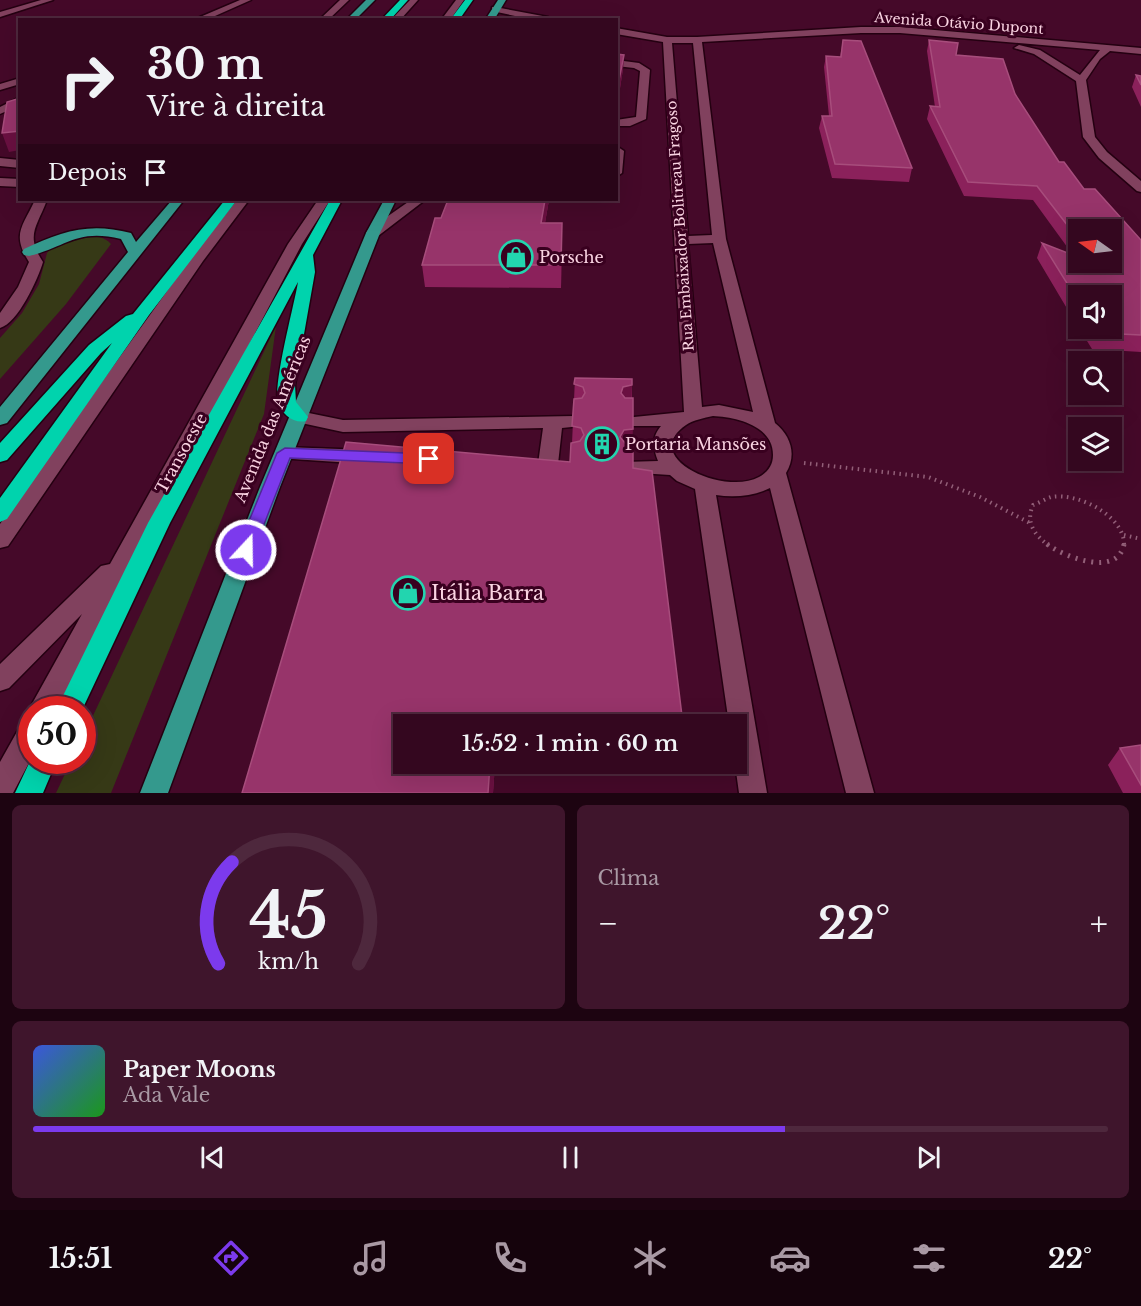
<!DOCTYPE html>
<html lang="pt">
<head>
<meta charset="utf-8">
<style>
  :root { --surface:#34071f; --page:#3f152c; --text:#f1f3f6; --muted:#a999a4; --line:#4e283d; --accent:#7c3aed }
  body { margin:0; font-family:"Libre Baskerville",serif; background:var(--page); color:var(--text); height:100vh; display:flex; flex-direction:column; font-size:22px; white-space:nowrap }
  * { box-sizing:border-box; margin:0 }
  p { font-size:20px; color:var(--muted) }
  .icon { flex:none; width:33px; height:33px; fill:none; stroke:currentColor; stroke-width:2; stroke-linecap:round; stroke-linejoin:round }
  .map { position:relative; height:793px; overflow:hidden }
  .details { display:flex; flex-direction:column; gap:12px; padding:12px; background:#1d0411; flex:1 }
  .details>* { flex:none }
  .top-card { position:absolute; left:18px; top:18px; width:600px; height:183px; border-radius:0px; box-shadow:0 6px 24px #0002,0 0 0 2px var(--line); background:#34071f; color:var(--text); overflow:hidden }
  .needle { width:39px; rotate:284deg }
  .tools { position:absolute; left:1068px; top:219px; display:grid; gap:12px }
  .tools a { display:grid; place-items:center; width:54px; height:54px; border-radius:0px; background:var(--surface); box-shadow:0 6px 24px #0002,0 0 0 2px var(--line); font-size:30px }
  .speed { position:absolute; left:18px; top:696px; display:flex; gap:12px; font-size:30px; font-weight:700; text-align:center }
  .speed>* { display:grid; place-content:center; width:78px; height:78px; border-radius:50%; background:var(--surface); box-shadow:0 6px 24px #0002,0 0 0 2px var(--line); line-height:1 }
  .speed .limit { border:9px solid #d22; background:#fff; color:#111 }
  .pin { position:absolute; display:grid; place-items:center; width:51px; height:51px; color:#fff; margin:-26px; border-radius:12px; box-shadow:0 3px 9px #0006 }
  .me { position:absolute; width:66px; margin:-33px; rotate:21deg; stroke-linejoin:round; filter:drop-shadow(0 0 4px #0008) }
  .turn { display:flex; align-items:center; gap:21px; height:126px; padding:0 30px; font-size:27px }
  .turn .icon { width:78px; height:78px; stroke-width:2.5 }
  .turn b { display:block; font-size:42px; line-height:51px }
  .then { display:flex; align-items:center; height:57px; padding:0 30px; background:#0003; gap:12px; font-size:22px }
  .big { font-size:45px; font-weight:600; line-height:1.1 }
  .details .card { flex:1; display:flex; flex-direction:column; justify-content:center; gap:9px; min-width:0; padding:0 21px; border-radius:9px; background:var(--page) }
  .details .dial { align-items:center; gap:0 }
  .dial svg { height:156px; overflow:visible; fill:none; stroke:var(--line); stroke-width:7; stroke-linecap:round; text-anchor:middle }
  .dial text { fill:var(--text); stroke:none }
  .song { display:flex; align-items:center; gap:18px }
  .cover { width:72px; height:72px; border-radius:9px; background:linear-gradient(135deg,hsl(230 70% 55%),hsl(120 70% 35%)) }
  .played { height:6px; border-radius:3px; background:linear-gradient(90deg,var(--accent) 70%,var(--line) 70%) }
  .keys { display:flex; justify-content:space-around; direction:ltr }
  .heat { display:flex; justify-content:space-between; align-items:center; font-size:33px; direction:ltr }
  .details .tiles { flex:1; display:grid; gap:12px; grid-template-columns:1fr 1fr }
  .card:last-child { grid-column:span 2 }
  .trip { position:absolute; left:393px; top:714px; width:354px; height:60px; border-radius:0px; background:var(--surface); box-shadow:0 6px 24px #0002,0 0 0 2px var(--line); font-weight:600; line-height:60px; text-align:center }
  .tab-bar { display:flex; height:96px; justify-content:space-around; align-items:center; background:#15030c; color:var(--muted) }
  .tab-bar .icon { width:42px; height:42px }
  .tab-bar .selected { color:var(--accent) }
  .tab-bar b { font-size:27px; color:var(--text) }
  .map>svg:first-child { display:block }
  .green { fill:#363916 }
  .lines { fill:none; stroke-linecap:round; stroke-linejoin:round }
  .minor-casing { stroke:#240011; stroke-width:3 }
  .major-casing { stroke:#240011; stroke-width:3 }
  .highway-casing { stroke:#240011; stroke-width:3 }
  .path-far1 { stroke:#925f78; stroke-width:4; stroke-dasharray:1.5 4.5; stroke-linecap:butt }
  .path { stroke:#925f78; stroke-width:5; stroke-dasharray:2 6; stroke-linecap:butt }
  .minor { fill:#81415e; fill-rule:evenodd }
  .major { fill:#34998d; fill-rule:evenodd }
  .highway { fill:#00d3ad; fill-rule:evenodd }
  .wall { fill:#8b215b; fill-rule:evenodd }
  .shaded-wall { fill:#6a1041 }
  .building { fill:#97346a; stroke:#a74d7c; stroke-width:1.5 }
  .route { fill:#7c3aed; stroke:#51269a; stroke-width:1.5 }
  .labels { text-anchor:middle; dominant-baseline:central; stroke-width:6; stroke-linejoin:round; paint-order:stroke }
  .far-street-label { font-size:14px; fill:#fad3e2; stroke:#39001f }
  .poi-label { font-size:16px; fill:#fad3e2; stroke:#39001f; text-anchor:start }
  .street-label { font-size:16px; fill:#fad3e2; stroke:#39001f }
  .near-poi-label { font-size:20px; fill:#fad3e2; stroke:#39001f; text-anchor:start }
</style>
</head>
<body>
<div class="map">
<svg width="1141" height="793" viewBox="0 0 1141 793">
  <rect width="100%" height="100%" fill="#450929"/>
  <path class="green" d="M81 236C93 236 103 235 111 244L66 304 0 379V338L22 313 39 284 47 253 53 246Z
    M276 326 264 414 111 793H56L71 761 82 760 83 737Z"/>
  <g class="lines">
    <defs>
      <path id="minor" d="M41 0H53L0 17V12Z
        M240 0H251L206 20H193Z
        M340 0H349L328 20H319Z
        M410 0H418L400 20H391Z
        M456 0H464L450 20H441Z
        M495 7 548 17 552 20H534L492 11V7Z
        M861 27H900L1141 48V54L1110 51 1100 59 1086 80 1095 137 1107 152 1141 181V192L1137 191 1099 158 1083 137 1076 81 1034 54 1014 48 1019 45 1040 50 1080 75 1100 50 900 33H861L702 42 726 239 775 423C791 436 797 455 786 473L874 793H846L770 488C754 496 734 498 716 495L767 793H739L735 764H736V724H729L695 489 677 481 670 475 624 472 621 467 624 462 658 461C653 448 651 438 661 426H624L622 422 624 418 684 412 663 42 616 34V28L667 37H697ZM672 43H693L712 235 688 236ZM713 243 753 412 719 405 702 407 688 244ZM713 416C735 417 773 425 773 455 773 465 768 472 759 477 725 496 638 458 686 425 693 420 704 418 713 416Z
        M616 60 639 63 650 70 646 119 630 126H616V120L636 117 640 71 634 68 616 66Z
        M20 78V84L0 90V84Z
        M20 97V105L0 114V107Z
        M618 147 624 151 622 173 616 177Z
        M0 158 20 160V168L0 166Z
        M0 178 20 179V187L0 186Z
        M35 200H47C37 227 25 235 43 262 38 279 18 323 0 328V313L18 287 29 262C11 234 23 226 35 200Z
        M237 200H249L203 261 8 546 0 548V524L193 255Z
        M318 200H330L302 244 56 710H32V715L29 710 33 702 82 614 9 688 0 691V664L101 566 110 564 288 244Z
        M411 200H425L378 236H368L366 233 368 230Z
        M299 411 343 420 574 416 581 418 583 422 581 426 562 428 558 464 555 469 548 471 541 469 538 464 543 428 343 432 292 421 290 417 292 413Z
        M285 447 367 450 374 452 377 457 374 462 367 464 278 458 275 453 278 448Z
        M32 718V757L13 793H0V762L23 721Z"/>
      <path id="major" d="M366 0H375L355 20H346Z
        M498 0H506L494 20H485Z
        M172 200H184L7 423 0 425V407L128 252 121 239C77 228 66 247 29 256L24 255 22 252 24 249C62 231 89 222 131 233L136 242Z
        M384 200H396L380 233 280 487 168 793H140L260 487 366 233Z"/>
      <path id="highway" d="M400 0H408L390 20H381Z
        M465 0H473L459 20H450Z
        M225 200H237L149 315 7 519 0 522V498L112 343 101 353 7 460 0 462V443L89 345 126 316 133 314Z
        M330 200H342L313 255 315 272 295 385 296 402 308 417 306 421C294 424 281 414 278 402 273 383 294 306 298 282L170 523 82 710H56L148 523Z
        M32 757V760H57L43 793H15Z"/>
    </defs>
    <use href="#minor" class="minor-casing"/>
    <use href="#major" class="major-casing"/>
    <use href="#highway" class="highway-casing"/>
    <path class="path-far1" d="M804 463 928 477 980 497 1030 523
      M1124 535 1141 539
      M1049 546C1035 535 1025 523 1033 505 1039 503 1045 499 1051 497 1077 492 1126 516 1124 546"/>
    <path class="path" d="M1047 544C1064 557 1118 578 1124 544"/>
    <use href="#minor" class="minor"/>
    <use href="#major" class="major"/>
    <use href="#highway" class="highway"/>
  </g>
  <path class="wall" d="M843 40 912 168 909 182 832 178 819 128 822 116H829L824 67 826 56 840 57Z
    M929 40 956 55 1015 94 1059 162 1084 189 1141 240V352L1092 349 1079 328H1112L1078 296V327L1037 258 1042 243 1073 255 1033 200 964 196 927 119 930 106 935 107 927 51ZM1078 230 1112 262H1078Z
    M616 54 624 55 623 69 618 101H616Z
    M1136 75 1141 76V107L1132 87Z
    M549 200 545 223 562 245 561 288 425 287 422 265 441 218Z
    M575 378 632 385V444L633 468 682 716 681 724H404V764H495L493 793H242L570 462 572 443Z
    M1141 745V793H1123L1108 765 1120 748Z"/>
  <path class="shaded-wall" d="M624 55 623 69 618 101V85Z
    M20 131V150L9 152 2 133Z
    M545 200H549L541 245V223Z
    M562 223V245L561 288V265Z
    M632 385 631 415 621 393 623 387Z
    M633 429 631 460 620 437 624 430Z
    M490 764H495L493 793H488Z"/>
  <path class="building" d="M843 40 861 41 912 168 835 164 822 116H832L826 56 841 57Z
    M929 40 958 43 956 55 1003 59 1015 94 1059 162H1064L1084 189H1095L1141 240V335L1099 333 1096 328H1112V296H1078V301L1042 243 1078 257V262H1094L1097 264 1096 262H1112V230H1078V239L1037 186 968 182 930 106 940 107Z
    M616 54 624 55 618 85H616Z
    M1136 75 1141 76V85Z
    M20 98V131L2 133 7 102Z
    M448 200H545L541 223H562L561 265H422L435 218H441Z
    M575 378 632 379V385L623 387 621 393 625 398H633V429L624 430 620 437 625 443 633 444V468L652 471 682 716 492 720V724H404V764H490L488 793H242L346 442 570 462 571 443 580 441 584 435 581 428 572 426 574 399 582 398 585 393 583 387 574 384Z
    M1141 745V785L1120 748Z"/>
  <path class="route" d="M285 448 429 454 436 459 429 464 290 458 254 550 251 555 246 557 240 555 237 550 277 453Z"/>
  <defs>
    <symbol id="shop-ring" viewBox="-11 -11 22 22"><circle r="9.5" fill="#39001f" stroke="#22d5af" stroke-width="1.5"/><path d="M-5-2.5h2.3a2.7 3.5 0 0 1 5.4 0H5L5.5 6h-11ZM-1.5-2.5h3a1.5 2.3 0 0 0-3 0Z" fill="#22d5af"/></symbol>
    <symbol id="building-ring" viewBox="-11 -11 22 22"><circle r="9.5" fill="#39001f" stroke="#22d5af" stroke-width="1.5"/><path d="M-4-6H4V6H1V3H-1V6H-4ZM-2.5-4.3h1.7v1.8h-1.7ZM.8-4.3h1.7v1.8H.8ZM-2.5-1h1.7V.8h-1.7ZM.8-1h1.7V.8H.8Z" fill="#22d5af"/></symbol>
  </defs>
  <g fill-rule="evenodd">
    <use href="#shop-ring" x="497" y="238" width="38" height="38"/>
    <use href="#building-ring" x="583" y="425" width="38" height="38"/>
    <use href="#shop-ring" x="389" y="574" width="38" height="38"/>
  </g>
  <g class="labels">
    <g class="far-street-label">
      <text transform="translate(959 23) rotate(4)">Avenida Otávio Dupont</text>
      <text transform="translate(680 226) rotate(-94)">Rua Embaixador Bolitreau Fragoso</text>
    </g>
    <g class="poi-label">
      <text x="539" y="257">Porsche</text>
      <text x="625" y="444">Portaria Mansões</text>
    </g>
    <g class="street-label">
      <text transform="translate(272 419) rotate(-68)">Avenida das Américas</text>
      <text transform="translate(181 453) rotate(-61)">Transoeste</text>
    </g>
    <g class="near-poi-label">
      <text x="431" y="593">Itália Barra</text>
    </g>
  </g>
</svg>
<div class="tools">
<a><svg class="needle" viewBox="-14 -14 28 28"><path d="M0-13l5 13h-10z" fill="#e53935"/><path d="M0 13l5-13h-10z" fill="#a999a4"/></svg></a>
<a><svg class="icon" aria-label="sound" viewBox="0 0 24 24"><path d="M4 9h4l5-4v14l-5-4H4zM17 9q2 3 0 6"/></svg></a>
<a><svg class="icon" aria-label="search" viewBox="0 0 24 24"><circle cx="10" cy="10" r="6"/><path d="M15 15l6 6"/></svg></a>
<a><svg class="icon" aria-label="layers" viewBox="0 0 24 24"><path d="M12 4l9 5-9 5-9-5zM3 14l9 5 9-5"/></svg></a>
</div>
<div class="speed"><div class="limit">50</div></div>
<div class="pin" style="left:429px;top:459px;background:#d93025"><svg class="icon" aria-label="arrive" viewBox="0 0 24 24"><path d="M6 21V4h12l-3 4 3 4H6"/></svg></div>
<svg class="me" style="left:246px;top:550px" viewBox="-20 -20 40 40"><circle r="17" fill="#7c3aed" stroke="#fff" stroke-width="3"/><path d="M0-11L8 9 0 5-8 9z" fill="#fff"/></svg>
<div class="trip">15:52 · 1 min · 60 m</div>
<div class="top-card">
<div class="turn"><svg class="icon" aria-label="right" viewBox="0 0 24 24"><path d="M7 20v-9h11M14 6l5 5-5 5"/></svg><div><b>30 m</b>Vire à direita</div></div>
<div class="then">Depois<svg class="icon" aria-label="arrive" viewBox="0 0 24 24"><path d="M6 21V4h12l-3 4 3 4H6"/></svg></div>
</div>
</div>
<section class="details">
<div class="tiles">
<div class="card dial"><svg viewBox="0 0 100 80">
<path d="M14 69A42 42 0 1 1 86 69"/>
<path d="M14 69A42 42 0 0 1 21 17" stroke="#7c3aed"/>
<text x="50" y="56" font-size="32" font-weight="700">45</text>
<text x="50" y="72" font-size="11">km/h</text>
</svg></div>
<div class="card"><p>Clima</p>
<div class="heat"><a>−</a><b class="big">22°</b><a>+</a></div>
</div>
<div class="card">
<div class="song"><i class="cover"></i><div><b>Paper Moons</b><p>Ada Vale</p></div></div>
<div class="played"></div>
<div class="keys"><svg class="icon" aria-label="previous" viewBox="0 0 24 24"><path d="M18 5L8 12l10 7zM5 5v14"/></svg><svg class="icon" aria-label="pause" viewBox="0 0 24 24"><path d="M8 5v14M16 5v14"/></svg><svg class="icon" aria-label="next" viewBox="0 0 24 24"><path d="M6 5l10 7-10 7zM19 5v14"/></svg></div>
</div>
</div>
</section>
<nav class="tab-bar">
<b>15:51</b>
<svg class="icon selected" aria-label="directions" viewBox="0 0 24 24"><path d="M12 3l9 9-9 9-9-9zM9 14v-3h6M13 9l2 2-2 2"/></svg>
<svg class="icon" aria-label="music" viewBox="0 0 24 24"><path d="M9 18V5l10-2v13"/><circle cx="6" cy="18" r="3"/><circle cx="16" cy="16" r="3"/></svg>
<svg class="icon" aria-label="phone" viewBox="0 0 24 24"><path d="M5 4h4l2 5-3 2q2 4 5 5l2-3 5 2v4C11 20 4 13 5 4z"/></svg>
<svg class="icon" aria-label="climate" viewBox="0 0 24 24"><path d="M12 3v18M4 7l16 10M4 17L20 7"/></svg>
<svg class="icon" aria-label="car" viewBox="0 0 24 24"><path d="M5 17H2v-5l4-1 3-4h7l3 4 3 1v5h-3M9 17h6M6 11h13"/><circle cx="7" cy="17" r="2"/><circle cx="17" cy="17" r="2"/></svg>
<svg class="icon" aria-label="filters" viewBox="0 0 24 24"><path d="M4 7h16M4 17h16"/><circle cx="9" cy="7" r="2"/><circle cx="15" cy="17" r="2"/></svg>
<b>22°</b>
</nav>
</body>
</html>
